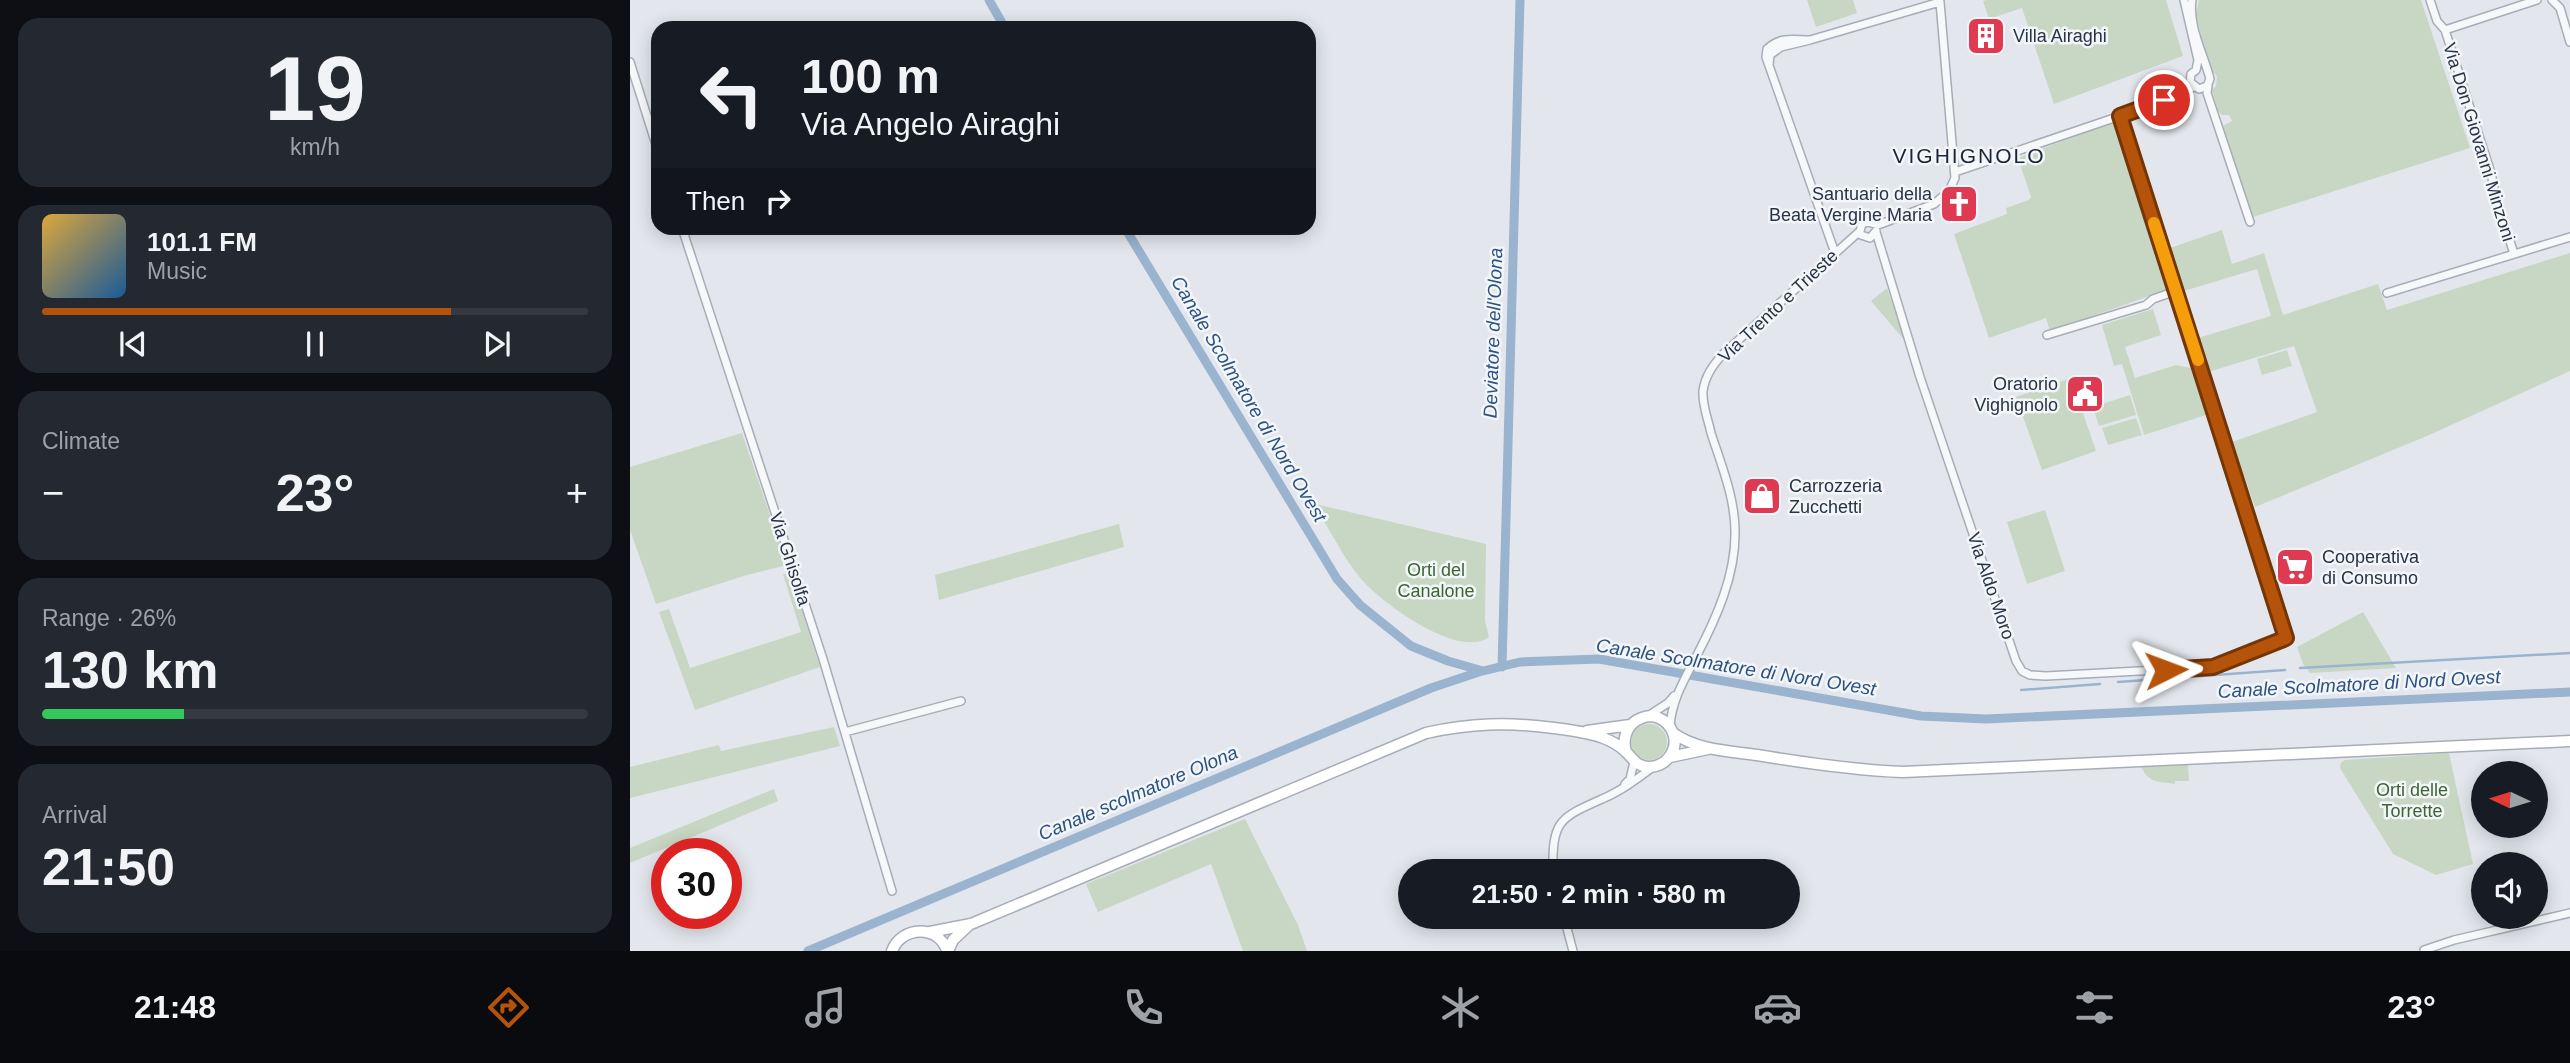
<!DOCTYPE html>
<html lang="en">
<head>
<meta charset="utf-8">
<style>
  :root { --surface:#171b24; --page:#242831; --text:#f1f3f6; --muted:#9ea1a6; --line:#363941; --accent:#b45309 }
  body { margin:0; font-family:Arial,sans-serif; background:var(--page); color:var(--text); height:100vh; display:flex; flex-direction:column; font-size:26px; white-space:nowrap }
  * { box-sizing:border-box; margin:0 }
  p { font-size:23px; color:var(--muted) }
  .icon { flex:none; width:38px; height:38px; fill:none; stroke:currentColor; stroke-width:2; stroke-linecap:round; stroke-linejoin:round }
  .map { position:relative; flex:1; overflow:hidden }
  .panel { display:flex; flex-direction:column; gap:18px; padding:18px; background:#0d0f14; width:630px }
  .panel>* { flex:none }
  .hud { position:absolute; left:21px; top:21px; width:665px; height:214px; border-radius:21px; box-shadow:0 4px 18px #0003; background:#171b24; color:var(--text); overflow:hidden }
  .needle { width:46px; rotate:274deg }
  .fabs { position:absolute; left:1841px; top:761px; display:grid; gap:14px }
  .fabs a { display:grid; place-items:center; width:77px; height:77px; border-radius:50%; background:var(--surface); box-shadow:0 4px 18px #0003; font-size:35px }
  .speed { position:absolute; left:21px; top:838px; display:flex; gap:14px; font-size:35px; font-weight:700; text-align:center }
  .speed>* { display:grid; place-content:center; width:91px; height:91px; border-radius:50%; background:var(--surface); box-shadow:0 4px 18px #0003; line-height:1 }
  .speed .limit { border:10px solid #d22; background:#fff; color:#111 }
  .pin { position:absolute; display:grid; place-items:center; width:60px; height:60px; color:#fff; margin:-30px; border:4px solid #fff; border-radius:50%; box-shadow:0 2px 7px #0007 }
  .me { position:absolute; width:77px; margin:-38px; rotate:87deg; stroke-linejoin:round; filter:drop-shadow(0 0 5px #0008) }
  .turn { display:flex; align-items:center; gap:24px; height:147px; padding:0 35px; font-size:32px }
  .turn .icon { width:91px; height:91px; stroke-width:2.5 }
  .turn b { display:block; font-size:49px; line-height:60px }
  .then { display:flex; align-items:center; height:66px; padding:0 35px; background:#0003; gap:14px; font-size:26px }
  .big { font-size:52px; font-weight:700; line-height:1.1 }
  .panel .card { flex:1; display:flex; flex-direction:column; justify-content:center; gap:10px; min-width:0; padding:0 24px; border-radius:21px; background:var(--page) }
  .panel .dial { align-items:center; gap:0 }
  .dial b { font-size:91px; line-height:1 }
  .song { display:flex; align-items:center; gap:21px }
  .cover { width:84px; height:84px; border-radius:10px; background:linear-gradient(135deg,hsl(40 70% 55%),hsl(210 70% 35%)) }
  .played { height:7px; border-radius:4px; background:linear-gradient(90deg,var(--accent) 75%,var(--line) 75%) }
  .keys { display:flex; justify-content:space-around; direction:ltr }
  .heat { display:flex; justify-content:space-between; align-items:center; font-size:38px; direction:ltr }
  .charge { height:10px; border-radius:5px; background:linear-gradient(90deg,#34c759 26%,var(--line) 0) }
  .trip { position:absolute; left:768px; top:859px; width:402px; height:70px; border-radius:35px; background:var(--surface); box-shadow:0 4px 18px #0003; font-weight:700; line-height:70px; text-align:center }
  .menu { display:flex; height:112px; justify-content:space-around; align-items:center; background:#090b0e; color:var(--muted) }
  .menu .icon { width:49px; height:49px }
  .menu .current { color:var(--accent) }
  .menu b { font-size:32px; color:var(--text) }
  main { display:flex; flex:1; min-height:0 }
  .map>svg:first-child { display:block }
  .green { fill:#c8d7c3 }
  .lines { fill:none; stroke-linecap:round; stroke-linejoin:round }
  .stream { stroke:#9ab4d0; stroke-width:2.5 }
  .canal { stroke:#9ab4d0; stroke-width:9 }
  .street-casing { stroke:#a7adb8; stroke-width:10 }
  .secondary-casing { stroke:#a7adb8; stroke-width:13 }
  .street { stroke:#f6f8fa; stroke-width:7 }
  .secondary { stroke:#fff; stroke-width:10 }
  .route-casing { stroke:#753606; stroke-width:18 }
  .route { stroke:#b45309; stroke-width:12 }
  .slow { stroke:#f59e0b; stroke-width:12 }
  .labels { text-anchor:middle; dominant-baseline:central; stroke-width:5; stroke-linejoin:round; paint-order:stroke }
  .poi-label { font-size:18px; fill:#283347; stroke:#f3f6f9; text-anchor:start }
  .street-label { font-size:18px; fill:#283347; stroke:#f3f6f9 }
  .park-label { font-size:18px; fill:#3d6534; stroke:#f3f6f9 }
  .water-label { font-size:19px; font-style:italic; fill:#2d5280; stroke:#f3f6f9 }
  .quarter-label { font-size:21px; letter-spacing:2px; fill:#1a2438; stroke:#f3f6f9 }
</style>
</head>
<body>
<main>
<section class="panel">
<div class="card dial"><b>19</b><p>km/h</p></div>
<div class="card">
<div class="song"><i class="cover"></i><div><b>101.1 FM</b><p>Music</p></div></div>
<div class="played"></div>
<div class="keys"><svg class="icon" aria-label="previous" viewBox="0 0 24 24"><path d="M18 5L8 12l10 7zM5 5v14"/></svg><svg class="icon" aria-label="pause" viewBox="0 0 24 24"><path d="M8 5v14M16 5v14"/></svg><svg class="icon" aria-label="next" viewBox="0 0 24 24"><path d="M6 5l10 7-10 7zM19 5v14"/></svg></div>
</div>
<div class="card"><p>Climate</p>
<div class="heat"><a>−</a><b class="big">23°</b><a>+</a></div>
</div>
<div class="card"><p>Range · 26%</p><b class="big">130 km</b><div class="charge"></div></div>
<div class="card"><p>Arrival</p><b class="big">21:50</b></div>
</section>
<div class="map">
<svg width="1940" height="951" viewBox="0 0 1940 951">
  <rect width="100%" height="100%" fill="#e3e7ed"/>
  <path class="green" d="M1177 0H1223L1227 13 1186 27Z
    M1357 0H1536L1553 56 1424 104 1392 8 1359 19 1353 1Z
    M1569 0H1791L1840 148 1623 217 1593 126 1602 121 1599 115H1592L1588 111 1582 90 1586 86 1587 76 1579 68 1566 14Z
    M1483 122 1488 126 1539 289 1420 331 1416 318 1359 338 1324 234 1377 214 1376 208 1399 200 1401 197 1388 158Z
    M1592 230 1602 264 1634 253 1653 315 1748 284 1757 310 1940 253V371L1797 436 1625 507 1602 442 1687 412 1664 346 1578 372 1568 338 1641 316 1627 269 1554 291 1540 248Z
    M1257 288 1276 342 1241 301Z
    M1523 309 1531 335 1495 347 1505 378 1546 365 1565 369 1579 414 1514 435 1492 364 1484 366 1472 325Z
    M1657 350 1662 366 1632 375 1627 359Z
    M1441 378 1466 451 1412 470 1386 397Z
    M1500 395 1506 415 1469 426 1463 407Z
    M1506 418 1512 435 1478 445 1472 428Z
    M112 433 157 565 117 575 26 604 0 530V467Z
    M681 503 856 544 855 621 859 637C829 660 752 603 732 580 712 557 700 527 681 503Z
    M1415 510 1435 571 1397 584 1377 522Z
    M489 524 494 547 309 600 305 575Z
    M160 573 190 667 65 710 29 612 39 609 60 668 171 632 153 574Z
    M1733 612 1766 668 1680 673 1673 664 1667 647Z
    M1001 742a18 18 0 1 1 36 0a18 18 0 1 1-36 0Z
    M204 727 210 746 0 798V767L89 745 91 751Z
    M1819 753 1843 864 1806 875 1763 854 1710 768 1711 763 1715 760Z
    M1558 765 1559 781H1545V784C1527 781 1520 784 1511 767Z
    M144 789 148 801 0 863V848Z
    M615 819 668 925 677 951H613L581 864 468 912 456 884Z"/>
  <g class="lines">
    <path class="stream" d="M1670 668 1940 653
      M1488 682 1655 670
      M1391 690 1470 684"/>
    <path class="canal" d="M359 0 375 28
      M495 228 707 579 730 605 781 646 818 661 853 671 890 662 969 659 1291 716 1356 719 1940 692
      M872 667 890 0
      M178 951 801 688 852 671"/>
    <defs>
      <path id="street" d="M1554 0 1568 60 1566 70 1561 74 1560 82 1569 89 1577 86 1580 79C1574 55 1558 26 1562 0
        M1800 0 1807 21 1815 30 1861 173 1865 193 1884 254
        M1922 0 1930 8 1940 42
        M1815 30 1907 0
        M0 62 28 151
        M1139 65 1140 55 1151 47 1180 40C1163 40 1151 36 1137 49L1136 57 1205 253
        M1578 86 1577 93 1620 222
        M1325 172 1490 116 1564 87
        M52 228 193 659 262 891
        M1246 232 1290 377 1386 661 1392 671 1400 675 1416 676 1583 667 1656 638 1490 116
        M1231 235 1240 238 1246 231
        M1757 293 1940 237
        M1417 335 1516 305 1523 299 1546 291
        M1018 716 1038 703 1044 696
        M1040 726C1042 700 1054 680 1066 657 1086 619 1106 575 1105 531 1105 498 1091 464 1081 433 1078 419 1072 405 1073 391 1075 376 1083 365 1093 354L1230 231 1232 224 1238 222 1248 225 1304 204 1319 191 1325 178 1310 2 1180 40
        M215 732 331 701
        M995 784 1000 779 1004 762
        M923 872C922 821 929 818 972 799 991 791 1007 779 1023 767
        M934 917 943 951
        M1794 950 1824 940 1940 913"/>
      <path id="secondary" d="M957 731 1000 725
        M1043 733C1067 750 1098 751 1127 755 1175 763 1224 770 1273 772L1940 741
        M1040 757 1078 749
        M300 932 341 924 796 733C840 723 879 722 924 728 940 730 956 732 971 737 979 740 989 745 995 751 1003 758 1006 767 1020 767 1037 766 1049 749 1043 733 1031 702 986 718 996 752
        M262 951C271 926 309 924 317 951
        M318 951 323 940 340 924"/>
    </defs>
    <use href="#street" class="street-casing"/>
    <use href="#secondary" class="secondary-casing"/>
    <use href="#street" class="street"/>
    <use href="#secondary" class="secondary"/>
  </g>
  <g class="lines">
    <defs>
      <path id="route" d="M1534 100 1490 116 1656 638 1583 667 1536 670"/>
    </defs>
    <use href="#route" class="route-casing"/>
    <use href="#route" class="route"/>
    <path class="slow" d="M1524 223 1568 360"/>
  </g>
  <defs>
    <symbol id="building-square" viewBox="-11 -11 22 22"><rect x="-9" y="-9" width="18" height="18" rx="4" fill="#de3b53" stroke="#f3f6f9"/><path d="M-4-6H4V6H1V3H-1V6H-4ZM-2.5-4.3h1.7v1.8h-1.7ZM.8-4.3h1.7v1.8H.8ZM-2.5-1h1.7V.8h-1.7ZM.8-1h1.7V.8H.8Z" fill="#fff"/></symbol>
    <symbol id="church-square" viewBox="-11 -11 22 22"><rect x="-9" y="-9" width="18" height="18" rx="4" fill="#de3b53" stroke="#f3f6f9"/><path d="M-1.2-6h2.4v3.5h3.3v2.4h-3.3V6h-2.4V-.1h-3.3v-2.4h3.3Z" fill="#fff"/></symbol>
    <symbol id="civic-square" viewBox="-11 -11 22 22"><rect x="-9" y="-9" width="18" height="18" rx="4" fill="#de3b53" stroke="#f3f6f9"/><path d="M-.6-6.5H3V-4.5H.6V-3L4-1V1h2V6H-6V1h2V-1L-.6-3ZM-1.2 2.5V6h2.4V2.5Z" fill="#fff"/></symbol>
    <symbol id="shop-square" viewBox="-11 -11 22 22"><rect x="-9" y="-9" width="18" height="18" rx="4" fill="#de3b53" stroke="#f3f6f9"/><path d="M-5-2.5h2.3a2.7 3.5 0 0 1 5.4 0H5L5.5 6h-11ZM-1.5-2.5h3a1.5 2.3 0 0 0-3 0Z" fill="#fff"/></symbol>
    <symbol id="supermarket-square" viewBox="-11 -11 22 22"><rect x="-9" y="-9" width="18" height="18" rx="4" fill="#de3b53" stroke="#f3f6f9"/><path d="M-6-5.5h2.5l.6 2H6L4.5 2H-2.5L-4.4-4H-6ZM-1.5 3.2a1.3 1.3 0 1 0 .1 0ZM3 3.2a1.3 1.3 0 1 0 .1 0Z" fill="#fff"/></symbol>
  </defs>
  <g fill-rule="evenodd">
    <use href="#building-square" x="1334" y="14" width="44" height="44"/>
    <use href="#church-square" x="1307" y="182" width="44" height="44"/>
    <use href="#civic-square" x="1433" y="372" width="44" height="44"/>
    <use href="#shop-square" x="1110" y="474" width="44" height="44"/>
    <use href="#supermarket-square" x="1643" y="545" width="44" height="44"/>
  </g>
  <g class="labels">
    <g class="poi-label">
      <text x="1383" y="36">Villa Airaghi</text>
      <text x="1302" y="194" text-anchor="end">Santuario della<tspan x="1302" dy="21">Beata Vergine Maria</tspan></text>
      <text x="1428" y="384" text-anchor="end">Oratorio<tspan x="1428" dy="21">Vighignolo</tspan></text>
      <text x="1159" y="486">Carrozzeria<tspan x="1159" dy="21">Zucchetti</tspan></text>
      <text x="1692" y="557">Cooperativa<tspan x="1692" dy="21">di Consumo</tspan></text>
    </g>
    <g class="street-label">
      <text transform="translate(1849 142) rotate(73)">Via Don Giovanni Minzoni</text>
      <text transform="translate(1148 306) rotate(-43)">Via Trento e Trieste</text>
      <text transform="translate(160 559) rotate(72)">Via Ghisolfa</text>
      <text transform="translate(1361 586) rotate(71)">Via Aldo Moro</text>
    </g>
    <g class="park-label">
      <text x="806" y="570">Orti del<tspan x="806" dy="21">Canalone</tspan></text>
      <text x="1782" y="790">Orti delle<tspan x="1782" dy="21">Torrette</tspan></text>
    </g>
    <g class="water-label">
      <text transform="translate(863 333) rotate(-88)">Deviatore dell'Olona</text>
      <text transform="translate(619 399) rotate(59)">Canale Scolmatore di Nord Ovest</text>
      <text transform="translate(1106 667) rotate(9)">Canale Scolmatore di Nord Ovest</text>
      <text transform="translate(1729 684) rotate(-3)">Canale Scolmatore di Nord Ovest</text>
      <text transform="translate(508 793) rotate(-23)">Canale scolmatore Olona</text>
    </g>
    <g class="quarter-label">
      <text x="1339" y="155">VIGHIGNOLO</text>
    </g>
  </g>
</svg>
<div class="fabs">
<a><svg class="needle" viewBox="-14 -14 28 28"><path d="M0-13l5 13h-10z" fill="#e53935"/><path d="M0 13l5-13h-10z" fill="#9ea1a6"/></svg></a>
<a><svg class="icon" aria-label="sound" viewBox="0 0 24 24"><path d="M4 9h4l5-4v14l-5-4H4zM17 9q2 3 0 6"/></svg></a>
</div>
<div class="speed"><div class="limit">30</div></div>
<div class="pin" style="left:1534px;top:100px;background:#d93025"><svg class="icon" aria-label="arrive" viewBox="0 0 24 24"><path d="M6 21V4h12l-3 4 3 4H6"/></svg></div>
<svg class="me" style="left:1536px;top:670px" viewBox="-20 -20 40 40"><path d="M0-17L14 15 0 8-14 15z" fill="#b45309" stroke="#fff" stroke-width="4"/></svg>
<div class="trip">21:50 · 2 min · 580 m</div>
<div class="hud">
<div class="turn"><svg class="icon" aria-label="left" viewBox="0 0 24 24"><path d="M17 20v-9H6M10 6l-5 5 5 5"/></svg><div><b>100 m</b>Via Angelo Airaghi</div></div>
<div class="then">Then<svg class="icon" aria-label="right" viewBox="0 0 24 24"><path d="M7 20v-9h11M14 6l5 5-5 5"/></svg></div>
</div>
</div>
</main>
<nav class="menu">
<b>21:48</b>
<svg class="icon current" aria-label="directions" viewBox="0 0 24 24"><path d="M12 3l9 9-9 9-9-9zM9 14v-3h6M13 9l2 2-2 2"/></svg>
<svg class="icon" aria-label="music" viewBox="0 0 24 24"><path d="M9 18V5l10-2v13"/><circle cx="6" cy="18" r="3"/><circle cx="16" cy="16" r="3"/></svg>
<svg class="icon" aria-label="phone" viewBox="0 0 24 24"><path d="M5 4h4l2 5-3 2q2 4 5 5l2-3 5 2v4C11 20 4 13 5 4z"/></svg>
<svg class="icon" aria-label="climate" viewBox="0 0 24 24"><path d="M12 3v18M4 7l16 10M4 17L20 7"/></svg>
<svg class="icon" aria-label="car" viewBox="0 0 24 24"><path d="M5 17H2v-5l4-1 3-4h7l3 4 3 1v5h-3M9 17h6M6 11h13"/><circle cx="7" cy="17" r="2"/><circle cx="17" cy="17" r="2"/></svg>
<svg class="icon" aria-label="filters" viewBox="0 0 24 24"><path d="M4 7h16M4 17h16"/><circle cx="9" cy="7" r="2"/><circle cx="15" cy="17" r="2"/></svg>
<b>23°</b>
</nav>
</body>
</html>
